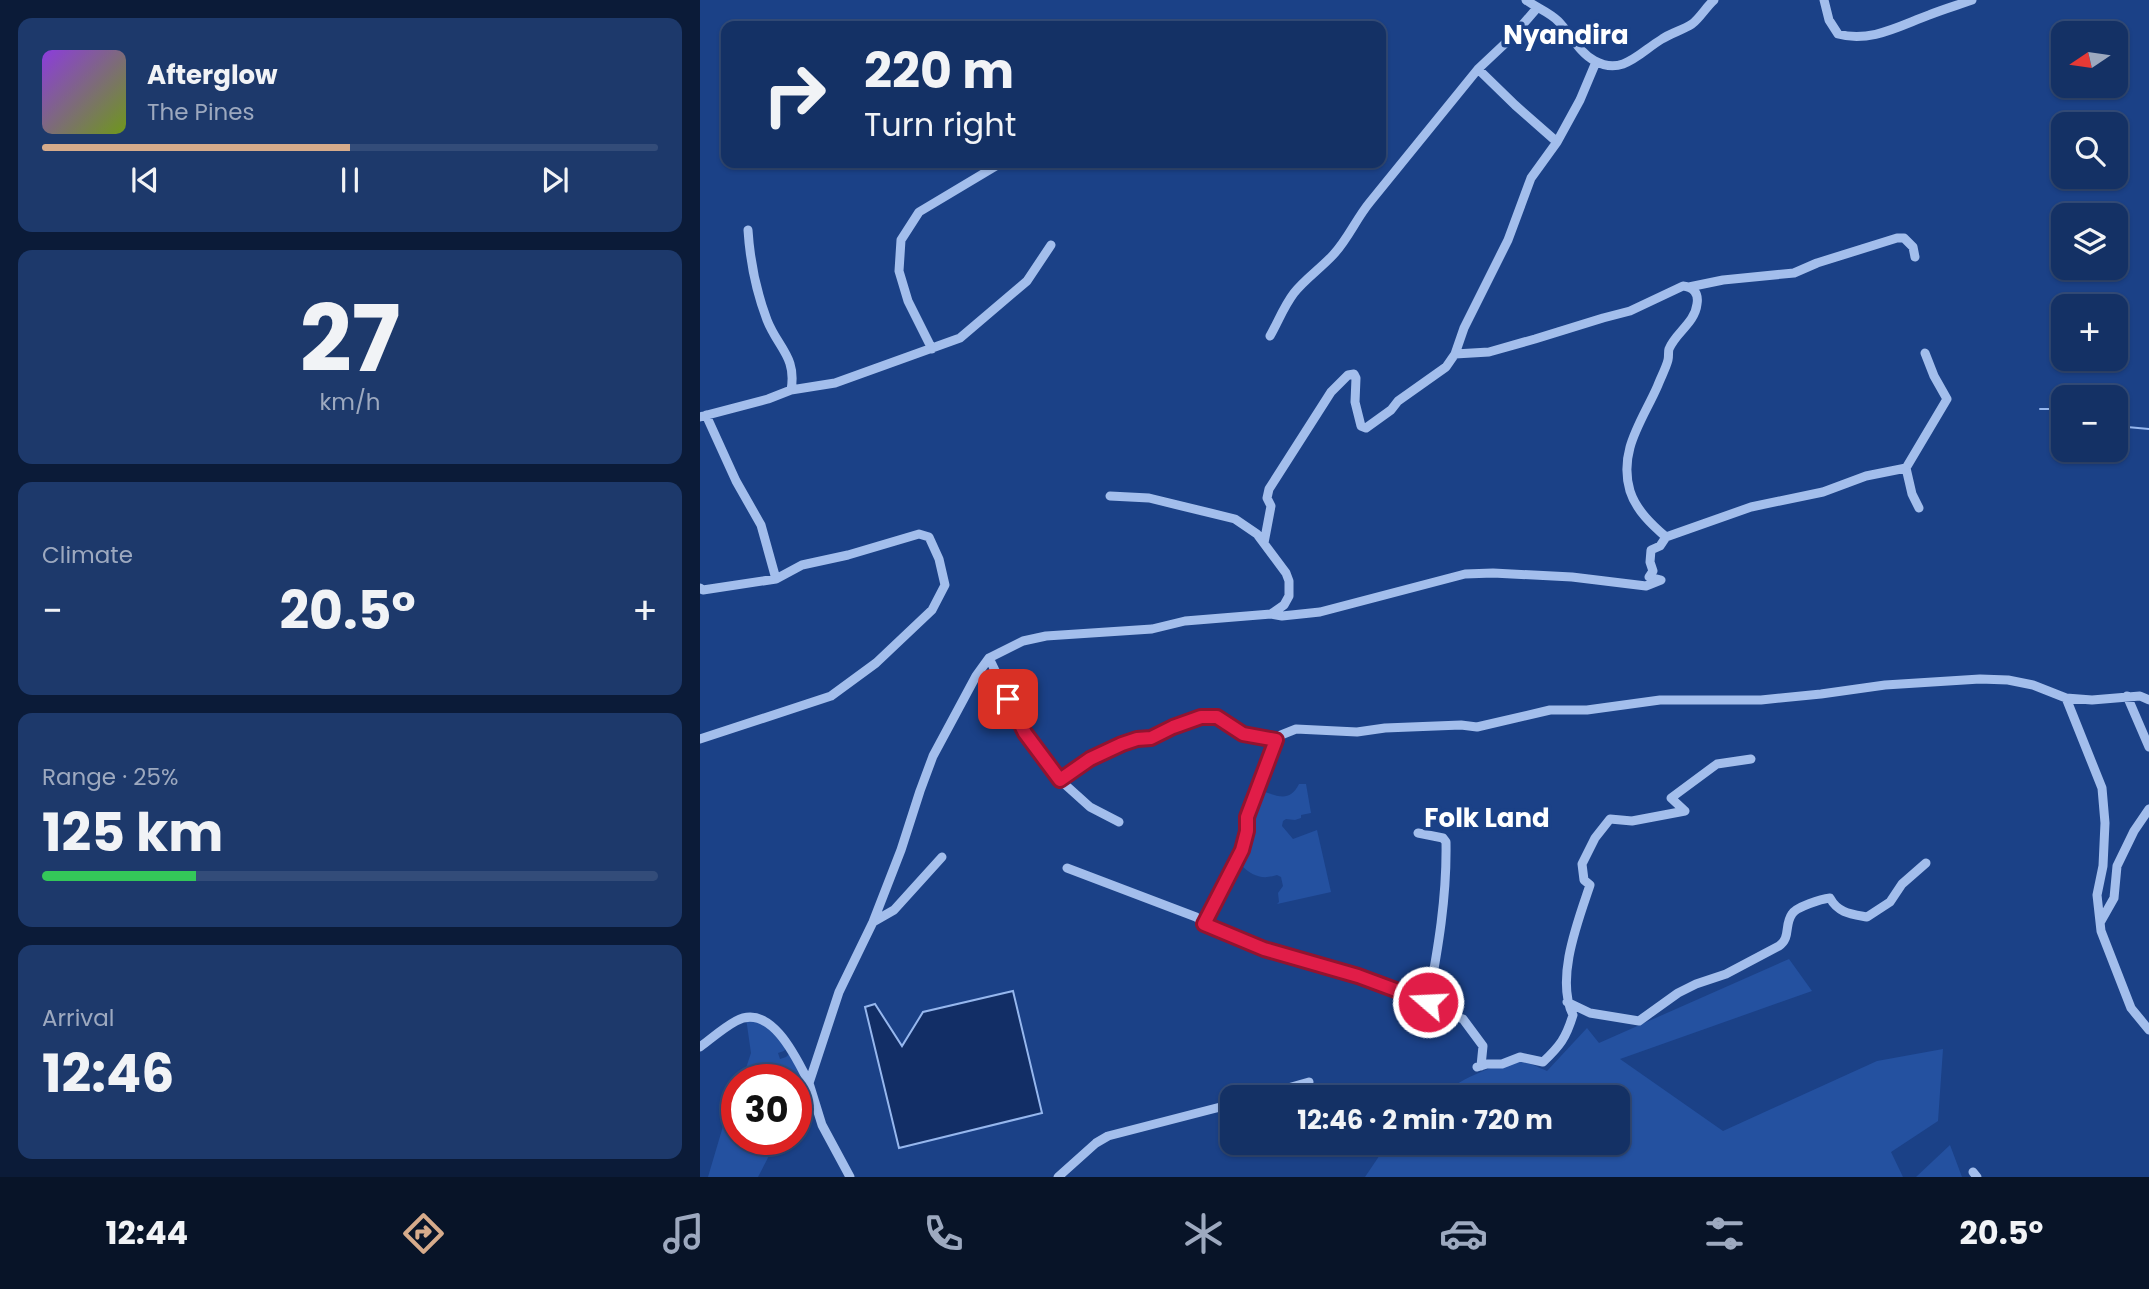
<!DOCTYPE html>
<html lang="en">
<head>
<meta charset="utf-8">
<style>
  :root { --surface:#143165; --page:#1d396b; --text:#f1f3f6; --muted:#9da9bf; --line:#334c79; --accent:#d6ab8b }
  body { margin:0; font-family:Poppins,sans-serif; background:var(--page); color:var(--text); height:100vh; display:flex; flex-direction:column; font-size:26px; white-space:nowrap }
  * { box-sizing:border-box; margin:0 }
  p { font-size:23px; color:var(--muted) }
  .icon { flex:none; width:38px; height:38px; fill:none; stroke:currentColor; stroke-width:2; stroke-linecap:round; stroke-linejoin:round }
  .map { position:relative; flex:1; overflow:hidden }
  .drawer { display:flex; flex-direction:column; gap:18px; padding:18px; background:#0b1b38; width:700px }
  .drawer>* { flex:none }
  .top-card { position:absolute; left:21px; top:21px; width:665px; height:147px; border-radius:14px; box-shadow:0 2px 5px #0004,0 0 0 2px var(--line); background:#143165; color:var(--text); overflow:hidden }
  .needle { width:46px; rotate:257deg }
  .controls { position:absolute; left:1351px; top:21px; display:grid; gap:14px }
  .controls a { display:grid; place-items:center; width:77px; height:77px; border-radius:14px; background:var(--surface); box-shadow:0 2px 5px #0004,0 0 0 2px var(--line); font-size:35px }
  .speed { position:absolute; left:21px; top:1064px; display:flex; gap:14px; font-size:35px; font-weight:700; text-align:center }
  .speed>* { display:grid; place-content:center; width:91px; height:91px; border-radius:50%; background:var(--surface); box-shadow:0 2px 5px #0004,0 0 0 2px var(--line); line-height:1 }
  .speed .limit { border:10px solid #d22; background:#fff; color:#111 }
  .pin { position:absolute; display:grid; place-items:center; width:60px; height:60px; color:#fff; margin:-30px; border-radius:14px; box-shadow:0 4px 10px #0006 }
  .me { position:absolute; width:77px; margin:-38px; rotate:289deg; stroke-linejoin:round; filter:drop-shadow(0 0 5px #0008) }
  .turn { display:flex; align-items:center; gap:24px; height:147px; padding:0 28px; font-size:32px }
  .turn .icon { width:91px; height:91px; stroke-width:2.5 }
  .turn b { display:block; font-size:49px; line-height:60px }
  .big { font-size:52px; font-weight:700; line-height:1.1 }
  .drawer .card { flex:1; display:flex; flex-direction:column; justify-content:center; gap:10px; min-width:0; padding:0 24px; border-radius:14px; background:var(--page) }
  .drawer .dial { align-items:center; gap:0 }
  .dial b { font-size:91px; line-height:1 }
  .song { display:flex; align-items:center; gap:21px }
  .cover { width:84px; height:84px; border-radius:10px; background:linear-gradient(135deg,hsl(270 70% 55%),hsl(80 70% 35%)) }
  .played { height:7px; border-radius:4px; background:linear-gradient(90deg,var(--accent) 50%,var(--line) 50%) }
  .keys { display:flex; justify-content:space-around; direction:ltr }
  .heat { display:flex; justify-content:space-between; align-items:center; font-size:38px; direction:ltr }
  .charge { height:10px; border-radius:5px; background:linear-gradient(90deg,#34c759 25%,var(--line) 0) }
  .trip { position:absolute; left:520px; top:1085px; width:410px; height:70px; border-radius:14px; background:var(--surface); box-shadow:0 2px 5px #0004,0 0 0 2px var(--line); font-weight:700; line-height:70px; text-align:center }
  .dock { display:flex; height:112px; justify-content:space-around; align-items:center; background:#081428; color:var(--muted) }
  .dock .icon { width:49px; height:49px }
  .dock .selected { color:var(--accent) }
  .dock b { font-size:32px; color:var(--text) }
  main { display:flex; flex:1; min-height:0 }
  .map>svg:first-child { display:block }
  .green { fill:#2451a0 }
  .water { fill:#122e66; stroke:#96b7ee; stroke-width:2 }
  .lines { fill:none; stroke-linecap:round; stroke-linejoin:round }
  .stream { stroke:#96b7ee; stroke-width:2 }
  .minor { stroke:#a3beec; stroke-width:9 }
  .route-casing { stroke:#92132f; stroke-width:18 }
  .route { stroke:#e11d48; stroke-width:12 }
  .labels { text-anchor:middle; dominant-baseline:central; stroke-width:7; stroke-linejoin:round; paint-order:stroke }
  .quarter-label { font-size:26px; font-weight:bold; fill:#fff; stroke:#1b4187 }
</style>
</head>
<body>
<main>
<section class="drawer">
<div class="card">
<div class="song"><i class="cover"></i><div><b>Afterglow</b><p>The Pines</p></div></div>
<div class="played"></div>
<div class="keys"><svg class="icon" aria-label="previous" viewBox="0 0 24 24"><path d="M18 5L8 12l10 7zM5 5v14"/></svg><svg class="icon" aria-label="pause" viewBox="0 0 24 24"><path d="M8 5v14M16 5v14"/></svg><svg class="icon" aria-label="next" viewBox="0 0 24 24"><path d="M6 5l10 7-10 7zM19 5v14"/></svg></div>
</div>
<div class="card dial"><b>27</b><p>km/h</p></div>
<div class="card"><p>Climate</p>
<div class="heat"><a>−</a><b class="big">20.5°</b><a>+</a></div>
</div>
<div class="card"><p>Range · 25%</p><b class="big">125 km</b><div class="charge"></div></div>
<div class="card"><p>Arrival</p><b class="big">12:46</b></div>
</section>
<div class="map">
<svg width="1449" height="1177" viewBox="0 0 1449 1177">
  <rect width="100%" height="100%" fill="#1b4187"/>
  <path class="green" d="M599 784H606L611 813 601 815V818L595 820 586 819 583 821 582 826 593 839 617 830 631 892 577 904 579 902 578 893 583 886 581 877 577 875C562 880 552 876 541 865L533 866 559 790C576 795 589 804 599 784Z
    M1089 959 1112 991 920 1059 1023 1131 1177 1061 1243 1049 1238 1121 1191 1152 1203 1177H665L688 1143H917V1097H738C756 1082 795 1062 820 1062 829 1062 839 1068 847 1071L887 1028 899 1043Z
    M53 1016 89 1044 84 1051 78 1053 80 1059 86 1057 92 1051 109 1083 105 1090 96 1089V1080H42L51 1053 46 1018Z
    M37 1093V1139H67L74 1146 58 1177H8L24 1123Z
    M1250 1145 1262 1177H1216Z"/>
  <path class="water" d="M313 991 342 1113 199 1148 165 1007 175 1004 202 1046 223 1012Z"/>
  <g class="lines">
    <path class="stream" d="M1340 409H1363
      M1416 426 1449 429"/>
    <path class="minor" d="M826 0C837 8 849 12 858 21 870 33 879 53 895 61 923 76 940 52 962 39 971 33 983 30 992 24 1000 18 1006 7 1014 0
      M1124 0 1129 20 1138 34C1170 43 1199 26 1229 15 1244 9 1258 5 1272 0
      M778 69 815 105 857 142
      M48 230C50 261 56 291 67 320 78 348 97 357 91 390
      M989 287 1023 280 1094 273 1117 263 1197 238H1204L1213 247 1215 257
      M570 336C578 322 584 306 594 293 605 279 620 269 633 255 648 239 656 219 670 202L778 69 812 37 837 8
      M232 349 208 301 199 271 201 240 219 212 301 163
      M755 354 789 352 835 339 903 318 930 311 983 286C993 287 999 293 997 304 995 323 975 333 969 349 968 352 969 356 968 360 966 368 961 377 958 385 943 420 918 450 930 491 936 510 952 525 966 537
      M6 415 36 481 61 525 76 579
      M0 417 68 399 91 390 135 383 260 338 327 281 351 245
      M1206 468 1212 494 1219 508
      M564 543 571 506 567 498 569 489 631 392 648 375 654 374 656 378 655 402 661 426 666 428 691 410 698 401 746 367 755 354 764 328 808 240 831 178 857 142 880 100 896 62
      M0 588 3 590 76 579 102 565 148 555 219 534 229 537 239 559 245 585 232 610 176 663 131 696 0 739
      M571 614 582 616 620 612 765 574 793 573 872 577 946 586 961 580 949 577 953 571 950 562 951 550 960 546 966 537 1051 507 1123 492 1166 476 1206 468 1247 399 1234 376 1225 353
      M289 658 323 641 346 636 452 629 485 621 571 614 584 605 589 596V581L586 573 557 534 535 519 449 498 410 496
      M1427 696 1449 747
      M1366 698 1402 788 1405 823 1403 866 1397 895 1401 931 1431 1008 1449 1030
      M360 780 390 807 419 822
      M718 833 743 838 746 842C747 897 738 949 728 1002
      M367 868 496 917 509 927 564 949 658 976 728 1002 751 1015 763 1019 783 1046 781 1066
      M1401 921 1414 898 1417 866 1434 831 1449 809
      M173 922 194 910 242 857
      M504 924 542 850 547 831V817L576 740
      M867 1002 890 1013 939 1021 978 993 996 984 1026 974 1079 946C1091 938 1084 925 1092 914 1096 907 1121 899 1130 898 1138 913 1151 914 1167 917L1190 902 1202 884 1226 863
      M0 1047C12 1038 23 1028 36 1021 71 1002 97 1059 109 1083
      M777 1067 787 1064H802L820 1057 843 1062C860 1046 866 1038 873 1015 855 979 878 921 890 885L884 880 882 864 895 838 910 819 932 821 985 811 971 798 1017 764 1051 759
      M557 1097 609 1082
      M1273 1172 1277 1177
      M150 1177 122 1125 109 1083 139 992 173 922 201 850 220 791 233 756 276 676 289 658 325 733 360 780 390 759 422 744 437 739 451 738 473 727 501 717H517L543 734 576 740 581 735 596 729 657 732 685 728 761 725 777 727 850 710H887L960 700H1061L1121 694 1185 685 1280 679 1308 680 1333 685 1366 698 1392 700 1440 696 1449 700
      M358 1177 396 1143 408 1136 532 1104"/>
  </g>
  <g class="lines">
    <defs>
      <path id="route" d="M308 699 325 733 360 780 390 759 422 744 437 739 451 738 473 727 501 717H517L543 734 576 740 547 817V831L542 850 504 924 564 949 658 976 728 1002"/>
    </defs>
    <use href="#route" class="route-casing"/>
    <use href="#route" class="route"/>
  </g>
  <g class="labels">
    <g class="quarter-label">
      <text x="866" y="35">Nyandira</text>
      <text x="787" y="818">Folk Land</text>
    </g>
  </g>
</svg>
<div class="controls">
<a><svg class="needle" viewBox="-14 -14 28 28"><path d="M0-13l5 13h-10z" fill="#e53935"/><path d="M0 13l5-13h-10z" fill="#9da9bf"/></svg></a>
<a><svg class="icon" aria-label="search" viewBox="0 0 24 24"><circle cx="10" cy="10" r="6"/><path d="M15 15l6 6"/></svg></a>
<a><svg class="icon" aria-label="layers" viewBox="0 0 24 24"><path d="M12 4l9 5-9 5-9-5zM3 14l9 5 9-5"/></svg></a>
<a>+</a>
<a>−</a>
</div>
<div class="speed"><div class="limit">30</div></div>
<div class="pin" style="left:308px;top:699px;background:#d93025"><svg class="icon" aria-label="arrive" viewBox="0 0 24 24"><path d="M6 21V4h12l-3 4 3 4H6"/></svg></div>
<svg class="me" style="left:728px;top:1002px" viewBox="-20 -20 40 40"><circle r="17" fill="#e11d48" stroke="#fff" stroke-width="3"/><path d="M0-11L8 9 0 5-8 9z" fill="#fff"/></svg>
<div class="trip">12:46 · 2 min · 720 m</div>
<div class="top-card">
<div class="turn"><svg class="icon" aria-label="right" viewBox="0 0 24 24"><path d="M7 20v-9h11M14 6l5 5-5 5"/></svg><div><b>220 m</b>Turn right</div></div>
</div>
</div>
</main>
<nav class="dock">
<b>12:44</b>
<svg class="icon selected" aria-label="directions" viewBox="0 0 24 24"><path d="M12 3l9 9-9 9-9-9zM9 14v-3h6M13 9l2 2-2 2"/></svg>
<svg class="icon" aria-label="music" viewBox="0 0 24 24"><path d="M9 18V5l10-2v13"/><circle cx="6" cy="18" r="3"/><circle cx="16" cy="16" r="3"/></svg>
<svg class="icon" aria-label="phone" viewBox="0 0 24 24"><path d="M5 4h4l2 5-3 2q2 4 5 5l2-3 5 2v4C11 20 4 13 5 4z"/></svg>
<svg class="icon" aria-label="climate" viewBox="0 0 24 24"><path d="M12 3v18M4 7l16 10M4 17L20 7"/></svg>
<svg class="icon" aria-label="car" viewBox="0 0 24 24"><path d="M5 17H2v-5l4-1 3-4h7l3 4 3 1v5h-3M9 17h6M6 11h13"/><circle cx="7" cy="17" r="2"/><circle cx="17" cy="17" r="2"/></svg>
<svg class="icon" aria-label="filters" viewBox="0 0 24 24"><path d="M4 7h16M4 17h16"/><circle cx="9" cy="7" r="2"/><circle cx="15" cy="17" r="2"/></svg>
<b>20.5°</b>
</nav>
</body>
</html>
